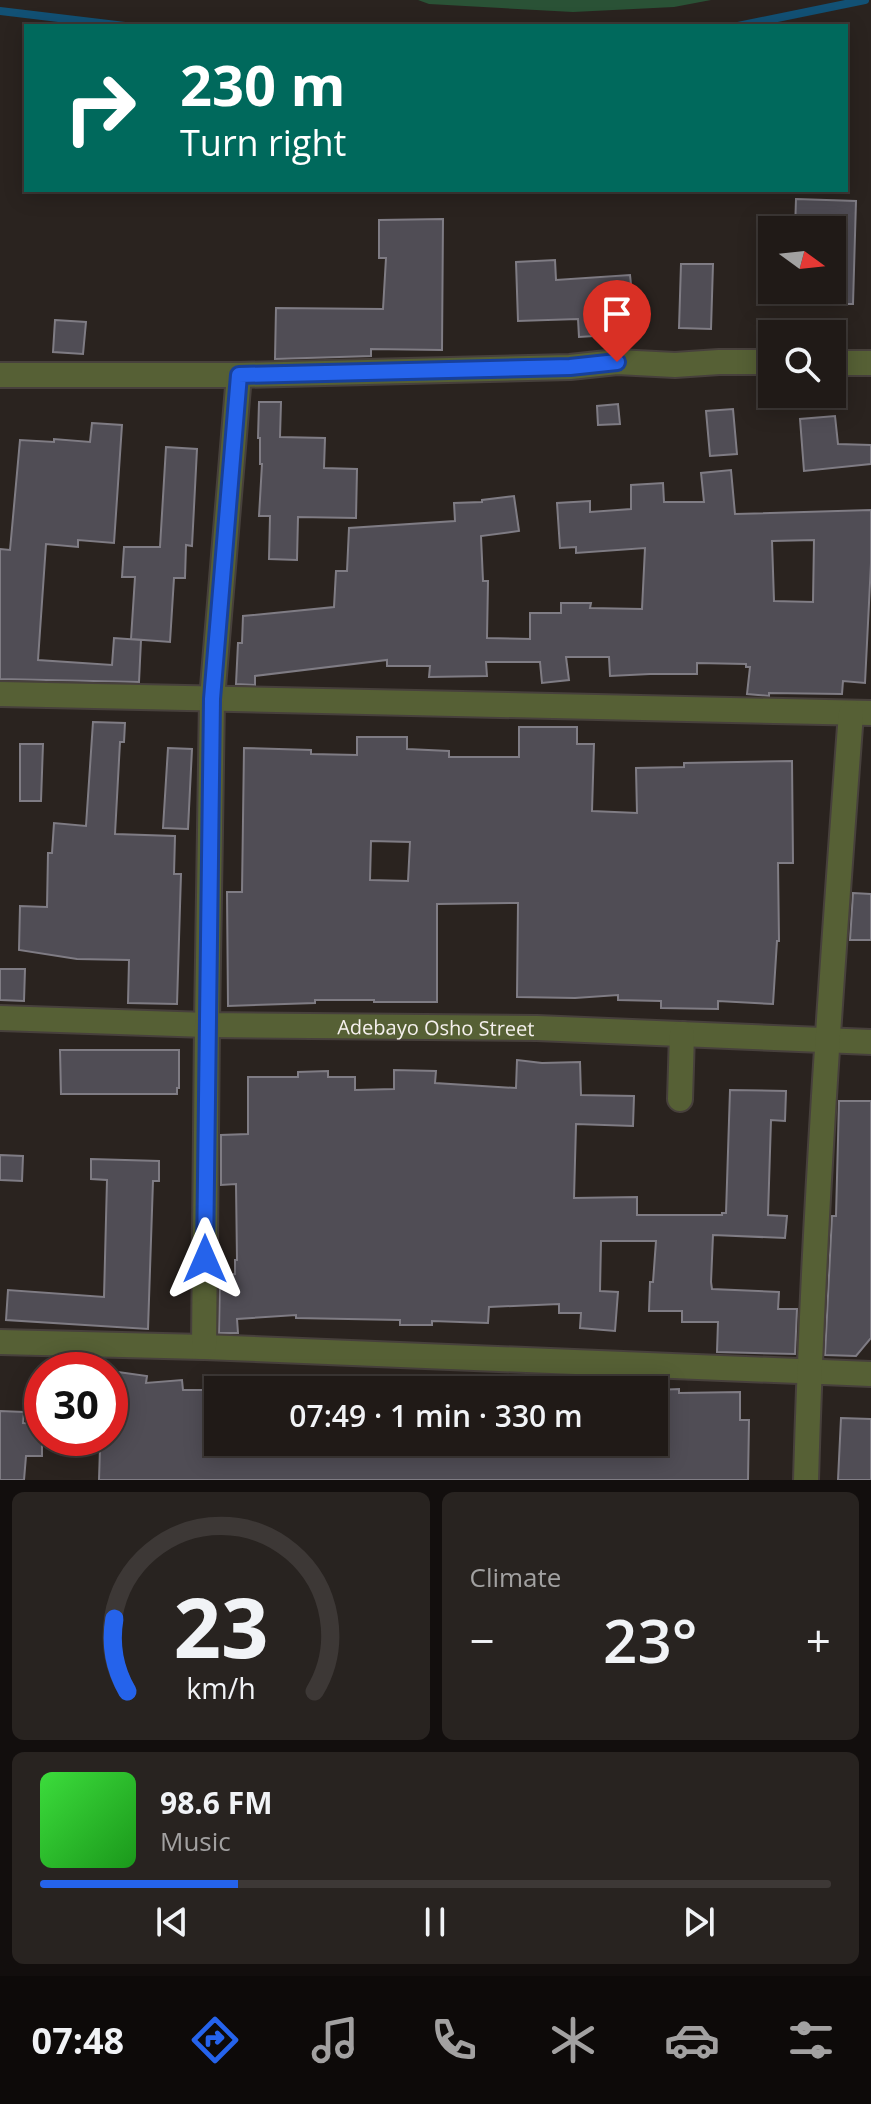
<!DOCTYPE html>
<html lang="en">
<head>
<meta charset="utf-8">
<style>
  :root { --surface:#201a17; --page:#282320; --text:#f1f3f6; --muted:#a2a1a1; --line:#3d3836; --accent:#2563eb }
  body { margin:0; font-family:"Open Sans",sans-serif; background:var(--page); color:var(--text); height:100vh; display:flex; flex-direction:column; font-size:30px; white-space:nowrap }
  * { box-sizing:border-box; margin:0 }
  p { font-size:26px; color:var(--muted) }
  .icon { flex:none; width:44px; height:44px; fill:none; stroke:currentColor; stroke-width:2; stroke-linecap:round; stroke-linejoin:round }
  .map { position:relative; height:1480px; overflow:hidden }
  .side { display:flex; flex-direction:column; gap:12px; padding:12px; background:#120e0d; flex:1 }
  .side>* { flex:none }
  .guide { position:absolute; left:24px; top:24px; width:824px; height:168px; border-radius:0px; box-shadow:0 4px 20px #0003,0 0 0 2px var(--line); background:#00695c; color:#fff; overflow:hidden }
  .needle { width:52px; rotate:105deg }
  .tools { position:absolute; left:758px; top:216px; display:grid; gap:16px }
  .tools a { display:grid; place-items:center; width:88px; height:88px; border-radius:0px; background:var(--surface); box-shadow:0 4px 20px #0003,0 0 0 2px var(--line); font-size:40px }
  .speed { position:absolute; left:24px; top:1352px; display:flex; gap:16px; font-size:40px; font-weight:700; text-align:center }
  .speed>* { display:grid; place-content:center; width:104px; height:104px; border-radius:50%; background:var(--surface); box-shadow:0 4px 20px #0003,0 0 0 2px var(--line); line-height:1 }
  .speed .limit { border:12px solid #d22; background:#fff; color:#111 }
  .pin { position:absolute; display:grid; place-items:center; width:68px; height:68px; color:#fff; margin:-82px -34px; border-radius:50% 50% 50% 0; rotate:-45deg; box-shadow:0 0 8px #0007 }
  .pin .icon { rotate:45deg }
  .me { position:absolute; width:88px; margin:-44px; rotate:0deg; stroke-linejoin:round; filter:drop-shadow(0 0 6px #0008) }
  .turn { display:flex; align-items:center; gap:28px; height:168px; padding:0 24px; font-size:36px }
  .turn .icon { width:104px; height:104px; stroke-width:2.5 }
  .turn b { display:block; font-size:56px; line-height:68px }
  .big { font-size:60px; font-weight:600; line-height:1.1 }
  .side .widget { flex:1; display:flex; flex-direction:column; justify-content:center; gap:12px; min-width:0; padding:0 28px; border-radius:12px; background:var(--page) }
  .side .dial { align-items:center; gap:0 }
  .dial svg { height:208px; overflow:visible; fill:none; stroke:var(--line); stroke-width:7; stroke-linecap:round; text-anchor:middle }
  .dial text { fill:var(--text); stroke:none }
  .song { display:flex; align-items:center; gap:24px }
  .cover { width:96px; height:96px; border-radius:12px; background:linear-gradient(135deg,hsl(120 70% 55%),hsl(120 70% 35%)) }
  .played { height:8px; border-radius:4px; background:linear-gradient(90deg,var(--accent) 25%,var(--line) 25%) }
  .keys { display:flex; justify-content:space-around; direction:ltr }
  .heat { display:flex; justify-content:space-between; align-items:center; font-size:44px; direction:ltr }
  .side .tiles { flex:1; display:grid; gap:12px; grid-template-columns:1fr 1fr }
  .widget:last-child { grid-column:span 2 }
  .trip { position:absolute; left:204px; top:1376px; width:464px; height:80px; border-radius:0px; background:var(--surface); box-shadow:0 4px 20px #0003,0 0 0 2px var(--line); font-weight:600; line-height:80px; text-align:center }
  .menu { display:flex; height:128px; justify-content:space-around; align-items:center; background:#0d0a09; color:var(--muted) }
  .menu .icon { width:56px; height:56px }
  .menu .on { color:var(--accent) }
  .menu b { font-size:36px; color:var(--text) }
  .map>svg:first-child { display:block }
  .green { fill:#2a5236 }
  .lines { fill:none; stroke-linecap:round; stroke-linejoin:round }
  .stream { stroke:#125175; stroke-width:8 }
  .building { fill:#504d55; stroke:#7f7c84; stroke-width:2; fill-rule:evenodd }
  .minor-casing { stroke:#47403c; stroke-width:28 }
  .minor { stroke:#566035; stroke-width:24 }
  .route-casing { stroke:#184099; stroke-width:20 }
  .route { stroke:#2563eb; stroke-width:14 }
  .labels { text-anchor:middle; dominant-baseline:central; stroke-width:8; stroke-linejoin:round; paint-order:stroke }
  .street-label { font-size:20px; fill:#f6f1ee; stroke:#211a16 }
</style>
</head>
<body>
<div class="map">
<svg width="871" height="1480" viewBox="0 0 871 1480">
  <rect width="100%" height="100%" fill="#2a231f"/>
  <path class="green" d="M418 0H711L674 7 573 12 429 4Z"/>
  <g class="lines">
    <path class="stream" d="M0 11 125 26
      M738 26 865 0"/>
  </g>
  <path class="building" d="M796 199 856 201 853 304H832V230H795Z
    M443 219 442 350 371 349V356L275 359 276 308 383 309 386 258H379V220Z
    M555 260 556 280 630 275 634 312 609 314 610 335 579 337 578 319 518 321 516 262Z
    M681 264H713L711 329 679 328Z
    M55 320 86 322 83 354 53 352Z
    M259 402H281L280 437 325 438 324 468 357 469 356 518 298 517 297 560 269 559 270 516H259L262 464H260V438H258Z
    M618 404 620 424 598 425 597 406Z
    M733 409 737 454 710 456 706 411Z
    M835 416 838 444 871 445V464L804 471 800 419Z
    M92 423 122 425 114 543 78 540V547L46 544 38 660 112 665 114 638 141 640 139 682 0 679V549L10 550 20 440 54 442V439L90 442Z
    M166 447 197 449 192 546 186 545 185 578H174L170 642 131 639 135 577H122L124 547H160Z
    M731 470 735 514 871 510V563L865 683 843 681 842 694 769 693V696L747 694 750 667H746V664L697 663V674H650L610 676 609 657H566L569 680 542 683 540 662H486L487 676 429 677 430 666H387V660L255 676V685L236 684 238 643H242L243 616 334 607 336 571H347L349 528 455 521 454 503 482 502V500L514 496 519 531 481 536 483 581H488L487 638 530 639V613H561V603H591L590 608 642 609 645 548 576 553V547L560 548 557 503 590 501V512L631 509V485L663 483 664 502H704L701 473ZM814 540 813 602 774 601 772 541Z
    M93 722 125 723 124 742H120L115 834 175 836 174 874H181L177 1004 128 1003 129 960 77 959 19 950 20 906 47 907 48 853H52L54 823 86 826Z
    M519 727H577V744H594L592 811 637 813 636 768 684 767V763L792 761 793 863H778L779 941H777L773 1004 718 1001V1009L661 1008V1001L618 1000V995L575 998 517 997 518 903 437 904V1002H374V1000H315V1003L228 1006 227 892H242L244 748 311 750V754L357 755V737H407V749L449 751V757H519ZM371 841 410 842 408 881 370 880Z
    M20 744H43L41 801H20Z
    M168 748 192 749 188 829 163 828Z
    M853 893 871 894V940H850Z
    M0 969H25L24 1001 0 1000Z
    M60 1050H179V1088H177V1094H61Z
    M517 1060 542 1063 580 1062 581 1095 634 1096 633 1126 576 1124 574 1198 637 1197V1215H722V1213H726L730 1090 786 1091 785 1121 771 1120 768 1215 787 1216 785 1238 713 1235 711 1282 712 1289 779 1292 778 1309H797L795 1354 717 1352 718 1322H682V1311H649L650 1282H653L656 1241H601L600 1291 618 1292 615 1331 580 1328 581 1313H559V1304L489 1307 488 1323 432 1321V1325H400V1320L296 1318V1315L237 1319 238 1333H219L220 1275 235 1274V1260H237L236 1184 221 1185V1135L248 1134V1077H298V1072L328 1071V1077H355V1090L394 1089V1070L436 1071 435 1083 516 1088Z
    M839 1101H871V1338L856 1356 825 1355 832 1216H836Z
    M0 1155 23 1156 22 1181 0 1180Z
    M91 1159 159 1161V1181H153L148 1329 6 1320 8 1290 104 1297 107 1180 91 1179Z
    M118 1372 147 1376 146 1383 182 1380 183 1390H218V1442H654L656 1390 679 1389V1393L740 1392V1420H749L748 1480H99L100 1448H103V1438H110V1378H117Z
    M0 1411 24 1412 23 1423 42 1424V1456H26L24 1480H0Z
    M841 1418 871 1419V1480H838Z"/>
  <g class="lines">
    <defs>
      <g id="minor">
        <path d="M832 363H871"/>
        <path d="M0 375H239L570 367 617 362 675 365 719 362H772"/>
        <path d="M0 694 871 713"/>
        <path id="s1" d="M0 1018 207 1025 537 1028 871 1042"/>
        <path d="M680 1099 682 1034"/>
        <path d="M0 1342 204 1347 871 1374"/>
        <path d="M204 1347 207 1025 212 699 239 375"/>
        <path d="M806 1480C813 1224 832 968 851 713"/>
      </g>
    </defs>
    <use href="#minor" class="minor-casing"/>
    <use href="#minor" class="minor"/>
  </g>
  <g class="lines">
    <defs>
      <path id="route" d="M205 1259 212 699 239 375 570 367 617 362"/>
    </defs>
    <use href="#route" class="route-casing"/>
    <use href="#route" class="route"/>
  </g>
  <g class="labels">
    <g class="street-label">
      <text stroke="none"><textPath href="#s1" startOffset="436">Adebayo Osho Street</textPath></text>
    </g>
  </g>
</svg>
<div class="tools">
<a><svg class="needle" viewBox="-14 -14 28 28"><path d="M0-13l5 13h-10z" fill="#e53935"/><path d="M0 13l5-13h-10z" fill="#a2a1a1"/></svg></a>
<a><svg class="icon" aria-label="search" viewBox="0 0 24 24"><circle cx="10" cy="10" r="6"/><path d="M15 15l6 6"/></svg></a>
</div>
<div class="speed"><div class="limit">30</div></div>
<div class="pin" style="left:617px;top:362px;background:#d93025"><svg class="icon" aria-label="arrive" viewBox="0 0 24 24"><path d="M6 21V4h12l-3 4 3 4H6"/></svg></div>
<svg class="me" style="left:205px;top:1259px" viewBox="-20 -20 40 40"><path d="M0-17L14 15 0 8-14 15z" fill="#2563eb" stroke="#fff" stroke-width="4"/></svg>
<div class="trip">07:49 · 1 min · 330 m</div>
<div class="guide">
<div class="turn"><svg class="icon" aria-label="right" viewBox="0 0 24 24"><path d="M7 20v-9h11M14 6l5 5-5 5"/></svg><div><b>230 m</b>Turn right</div></div>
</div>
</div>
<section class="side">
<div class="tiles">
<div class="widget dial"><svg viewBox="0 0 100 80">
<path d="M14 69A42 42 0 1 1 86 69"/>
<path d="M14 69A42 42 0 0 1 9 41" stroke="#2563eb"/>
<text x="50" y="56" font-size="32" font-weight="700">23</text>
<text x="50" y="72" font-size="11">km/h</text>
</svg></div>
<div class="widget"><p>Climate</p>
<div class="heat"><a>−</a><b class="big">23°</b><a>+</a></div>
</div>
<div class="widget">
<div class="song"><i class="cover"></i><div><b>98.6 FM</b><p>Music</p></div></div>
<div class="played"></div>
<div class="keys"><svg class="icon" aria-label="previous" viewBox="0 0 24 24"><path d="M18 5L8 12l10 7zM5 5v14"/></svg><svg class="icon" aria-label="pause" viewBox="0 0 24 24"><path d="M8 5v14M16 5v14"/></svg><svg class="icon" aria-label="next" viewBox="0 0 24 24"><path d="M6 5l10 7-10 7zM19 5v14"/></svg></div>
</div>
</div>
</section>
<nav class="menu">
<b>07:48</b>
<svg class="icon on" aria-label="directions" viewBox="0 0 24 24"><path d="M12 3l9 9-9 9-9-9zM9 14v-3h6M13 9l2 2-2 2"/></svg>
<svg class="icon" aria-label="music" viewBox="0 0 24 24"><path d="M9 18V5l10-2v13"/><circle cx="6" cy="18" r="3"/><circle cx="16" cy="16" r="3"/></svg>
<svg class="icon" aria-label="phone" viewBox="0 0 24 24"><path d="M5 4h4l2 5-3 2q2 4 5 5l2-3 5 2v4C11 20 4 13 5 4z"/></svg>
<svg class="icon" aria-label="climate" viewBox="0 0 24 24"><path d="M12 3v18M4 7l16 10M4 17L20 7"/></svg>
<svg class="icon" aria-label="car" viewBox="0 0 24 24"><path d="M5 17H2v-5l4-1 3-4h7l3 4 3 1v5h-3M9 17h6M6 11h13"/><circle cx="7" cy="17" r="2"/><circle cx="17" cy="17" r="2"/></svg>
<svg class="icon" aria-label="filters" viewBox="0 0 24 24"><path d="M4 7h16M4 17h16"/><circle cx="9" cy="7" r="2"/><circle cx="15" cy="17" r="2"/></svg>
</nav>
</body>
</html>
